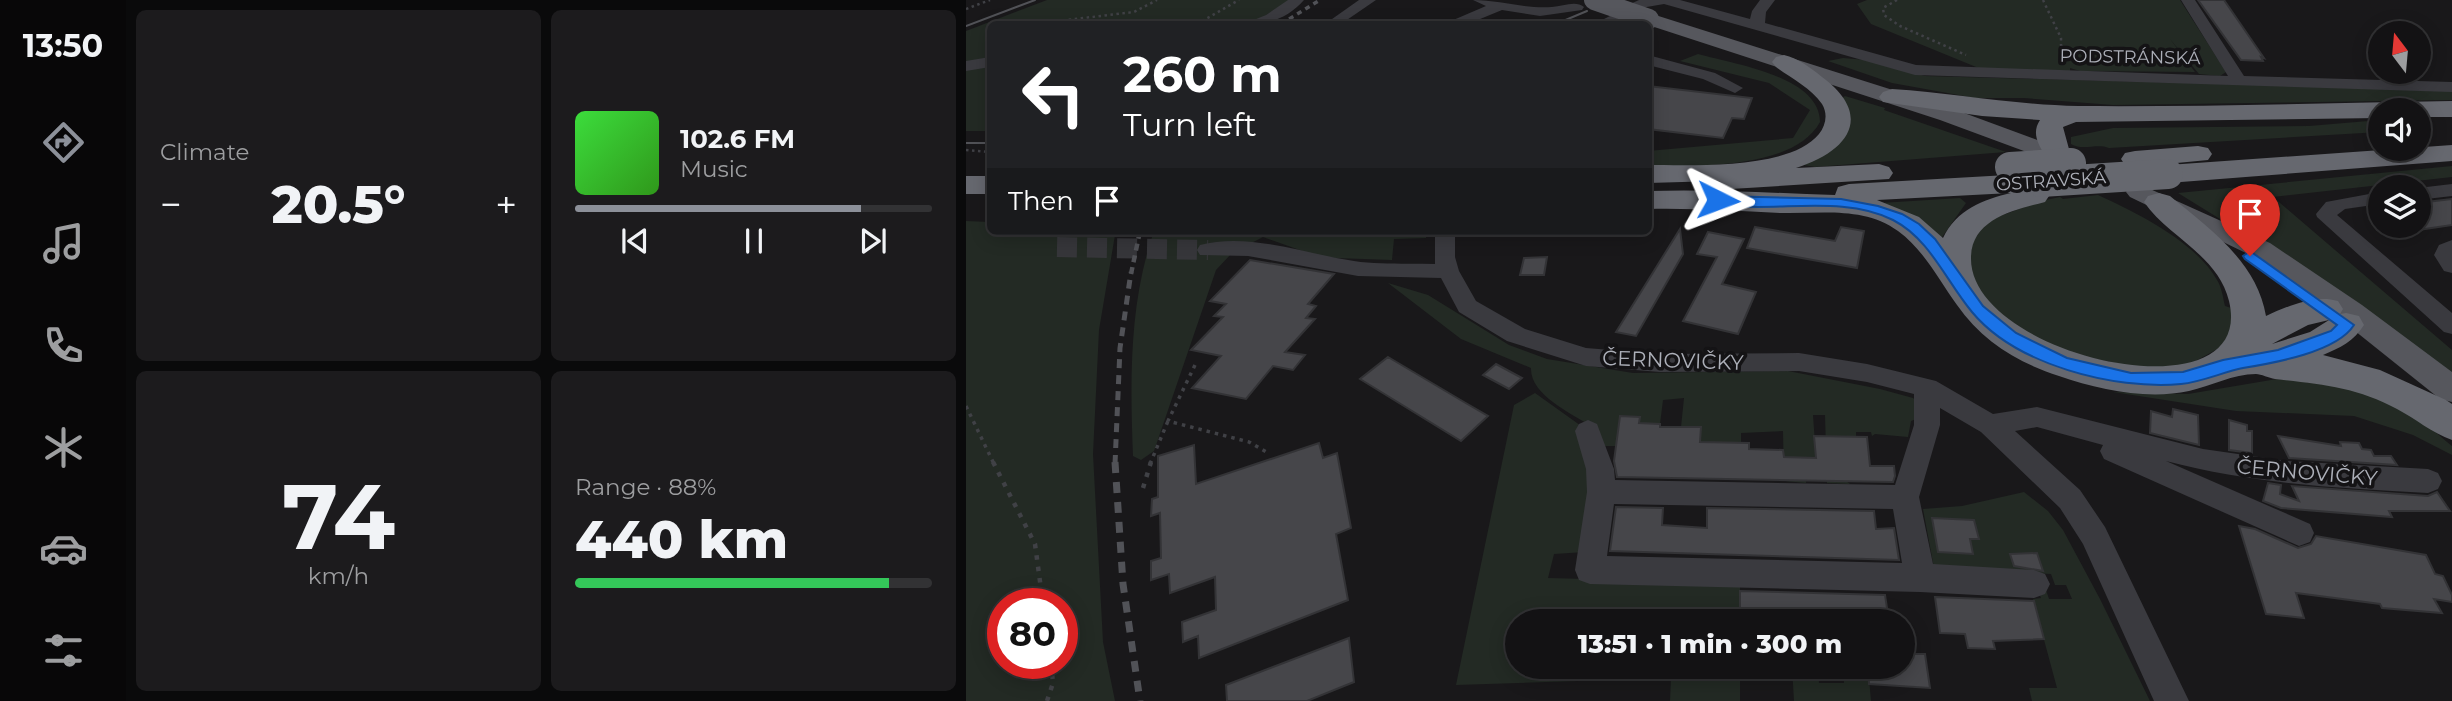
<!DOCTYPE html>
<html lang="en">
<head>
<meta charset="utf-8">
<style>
  :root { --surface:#131214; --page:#1c1b1d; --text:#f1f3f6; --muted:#9d9ea0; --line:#323234; --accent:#8c9099 }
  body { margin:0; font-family:Montserrat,sans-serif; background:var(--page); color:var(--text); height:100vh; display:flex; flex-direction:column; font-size:26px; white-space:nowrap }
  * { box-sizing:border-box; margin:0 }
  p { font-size:23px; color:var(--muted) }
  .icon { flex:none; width:38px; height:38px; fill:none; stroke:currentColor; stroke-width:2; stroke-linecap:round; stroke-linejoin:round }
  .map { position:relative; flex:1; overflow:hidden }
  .details { display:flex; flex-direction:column; gap:10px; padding:10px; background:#0a0a0b; width:840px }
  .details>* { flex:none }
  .banner { position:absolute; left:21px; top:21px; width:665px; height:214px; border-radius:10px; box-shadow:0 4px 18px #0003,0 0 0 2px var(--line); background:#202124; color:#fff; overflow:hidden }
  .needle { width:46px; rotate:344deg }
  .controls { position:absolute; left:1402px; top:21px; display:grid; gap:14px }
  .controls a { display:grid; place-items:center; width:63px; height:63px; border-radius:50%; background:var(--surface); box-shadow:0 4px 18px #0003,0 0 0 2px var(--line); font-size:35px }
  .speed { position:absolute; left:21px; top:588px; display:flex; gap:14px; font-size:35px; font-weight:700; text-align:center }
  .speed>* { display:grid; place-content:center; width:91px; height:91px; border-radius:50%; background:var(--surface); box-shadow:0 4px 18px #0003,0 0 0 2px var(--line); line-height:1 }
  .speed .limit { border:10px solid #d22; background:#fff; color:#111 }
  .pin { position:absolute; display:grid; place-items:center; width:60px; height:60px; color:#fff; margin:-72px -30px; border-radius:50% 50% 50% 0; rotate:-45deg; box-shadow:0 0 7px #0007 }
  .pin .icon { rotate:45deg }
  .me { position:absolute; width:77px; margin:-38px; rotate:93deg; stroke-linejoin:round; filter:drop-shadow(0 0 5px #0008) }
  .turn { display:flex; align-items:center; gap:24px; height:147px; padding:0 21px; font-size:32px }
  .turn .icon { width:91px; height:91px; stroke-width:2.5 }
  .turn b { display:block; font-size:49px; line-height:60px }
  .then { display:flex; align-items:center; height:66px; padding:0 21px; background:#0003; gap:14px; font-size:26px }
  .big { font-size:52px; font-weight:800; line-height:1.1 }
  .details .widget { flex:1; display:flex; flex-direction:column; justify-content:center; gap:10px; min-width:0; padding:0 24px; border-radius:10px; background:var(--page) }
  .details .dial { align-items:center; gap:0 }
  .dial b { font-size:91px; line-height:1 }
  .song { display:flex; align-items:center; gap:21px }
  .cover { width:84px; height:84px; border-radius:10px; background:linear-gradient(135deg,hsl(120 70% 55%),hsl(110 70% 35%)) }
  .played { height:7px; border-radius:4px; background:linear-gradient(90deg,var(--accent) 80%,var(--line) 80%) }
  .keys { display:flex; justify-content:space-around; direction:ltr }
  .heat { display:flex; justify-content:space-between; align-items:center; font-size:38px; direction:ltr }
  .charge { height:10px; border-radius:5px; background:linear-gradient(90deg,#34c759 88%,var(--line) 0) }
  .details .tiles { flex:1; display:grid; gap:10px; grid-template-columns:repeat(2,1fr) }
  .trip { position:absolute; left:539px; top:609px; width:410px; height:70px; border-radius:35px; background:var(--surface); box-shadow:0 4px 18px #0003,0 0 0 2px var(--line); font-weight:800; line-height:70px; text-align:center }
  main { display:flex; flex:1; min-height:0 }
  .tab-bar { display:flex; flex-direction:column; width:126px; justify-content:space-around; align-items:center; background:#080708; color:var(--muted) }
  .tab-bar .icon { width:49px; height:49px }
  .tab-bar .active { color:var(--accent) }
  .tab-bar b { font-size:32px; color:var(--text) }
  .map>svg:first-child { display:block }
  .green { fill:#232a24; fill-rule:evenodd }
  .building { fill:#46464a; stroke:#333336; stroke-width:2 }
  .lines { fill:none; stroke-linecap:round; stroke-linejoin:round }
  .minor-tunnel { stroke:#36363a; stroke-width:20; stroke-dasharray:20 10; stroke-linecap:butt }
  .path-far2 { stroke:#404146; stroke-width:2.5; stroke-dasharray:2.5 3.5; stroke-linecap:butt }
  .path-far1 { stroke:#404146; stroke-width:3.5; stroke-dasharray:3.5 5; stroke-linecap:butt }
  .path { stroke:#404146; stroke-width:4.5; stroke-dasharray:4.5 7; stroke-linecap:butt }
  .minor { fill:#3a3a3f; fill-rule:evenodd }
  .major { fill:#56575d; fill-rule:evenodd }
  .highway { fill:#66686f; fill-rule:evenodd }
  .tram { stroke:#515257; stroke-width:2 }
  .rail-far3 { stroke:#515257; stroke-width:3.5; stroke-dasharray:5 4.5; stroke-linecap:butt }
  .rail-far2 { stroke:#515257; stroke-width:4.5; stroke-dasharray:7 5; stroke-linecap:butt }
  .rail-far1 { stroke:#515257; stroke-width:5; stroke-dasharray:9 7; stroke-linecap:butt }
  .rail { stroke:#515257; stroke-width:7; stroke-dasharray:11 9; stroke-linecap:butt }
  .major-bridge { stroke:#56575d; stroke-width:20 }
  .highway-bridge { stroke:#66686f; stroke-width:30 }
  .route { fill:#1a73e8; stroke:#114b97; stroke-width:2 }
  .labels { text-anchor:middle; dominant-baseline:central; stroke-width:7; stroke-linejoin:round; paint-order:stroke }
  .far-street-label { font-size:18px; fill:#acafb8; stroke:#141315 }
  .street-label { font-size:21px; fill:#acafb8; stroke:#141315 }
</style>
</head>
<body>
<main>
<nav class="tab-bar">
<b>13:50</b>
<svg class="icon active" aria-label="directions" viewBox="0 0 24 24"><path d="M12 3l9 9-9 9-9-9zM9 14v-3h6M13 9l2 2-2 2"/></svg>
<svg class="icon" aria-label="music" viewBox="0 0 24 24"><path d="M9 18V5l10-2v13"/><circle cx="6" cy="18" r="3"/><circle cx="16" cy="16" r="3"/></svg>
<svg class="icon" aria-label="phone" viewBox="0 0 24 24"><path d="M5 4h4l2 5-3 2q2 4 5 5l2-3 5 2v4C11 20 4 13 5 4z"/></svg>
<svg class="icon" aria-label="climate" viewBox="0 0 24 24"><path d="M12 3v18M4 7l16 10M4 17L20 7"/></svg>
<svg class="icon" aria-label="car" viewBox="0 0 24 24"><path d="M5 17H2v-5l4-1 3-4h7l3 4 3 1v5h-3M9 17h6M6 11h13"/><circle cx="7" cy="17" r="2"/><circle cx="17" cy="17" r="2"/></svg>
<svg class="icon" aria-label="filters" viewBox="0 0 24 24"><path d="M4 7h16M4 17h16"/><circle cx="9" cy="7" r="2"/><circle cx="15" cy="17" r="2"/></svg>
</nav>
<section class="details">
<div class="tiles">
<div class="widget"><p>Climate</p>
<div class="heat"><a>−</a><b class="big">20.5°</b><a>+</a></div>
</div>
<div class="widget">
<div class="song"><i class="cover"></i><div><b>102.6 FM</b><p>Music</p></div></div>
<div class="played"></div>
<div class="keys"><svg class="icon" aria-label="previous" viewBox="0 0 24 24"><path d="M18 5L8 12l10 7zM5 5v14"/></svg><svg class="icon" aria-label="pause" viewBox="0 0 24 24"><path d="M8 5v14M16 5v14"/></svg><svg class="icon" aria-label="next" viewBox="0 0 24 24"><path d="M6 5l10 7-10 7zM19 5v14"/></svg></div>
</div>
<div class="widget dial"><b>74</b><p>km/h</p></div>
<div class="widget"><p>Range · 88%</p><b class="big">440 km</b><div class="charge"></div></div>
</div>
</section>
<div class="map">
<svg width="1486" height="701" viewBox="0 0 1486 701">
  <rect width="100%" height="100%" fill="#19181a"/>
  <path class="green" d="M81 0H325L285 24H24V131H0V31Z
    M901 0H1214L1260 72 1254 76 1233 74 1204 39 1229 72 1114 71 1104 68V71L1015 69 905 24 891 4Z
    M732 54C767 64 854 76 854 122 828 170 730 165 683 167L682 151 827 138 844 110 803 83 714 61Z
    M877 58 900 60 959 76 1486 90V100L1147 105 1058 98H1009L926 83 862 61Z
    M879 96 919 108 918 110 1040 152 849 167 838 165 862 152 876 98Z
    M1414 120V132L1143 148C1131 143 1117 151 1105 144V137L1147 128 1343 126Z
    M1486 166V177L1307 197 1486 350V380L1348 277 1212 193Z
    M1132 195C1171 213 1230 242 1251 280 1256 288 1257 298 1259 306L1271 310 1269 323 1255 347 1226 363 1183 370 1082 349 1016 299 1000 270 1002 244 1018 222 1075 201 1094 197 1097 199Z
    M994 198 1000 203 974 240 914 203Z
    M0 221 24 222V231H129L149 235 133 330 127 454 137 642 149 701H0ZM37 604H96V663H37Z
    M188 231H460V238L428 239 426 260 369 258 348 255 297 237 266 253 250 270 188 451 175 460 167 456C164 380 163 303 188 231Z
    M422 283 462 295 543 345 581 359 667 373 822 371 914 389 947 398 953 404 955 417 945 421 942 437 909 434 906 436 905 432H890V437H880V481L884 484 861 483 859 415H847L850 458H839L840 483 818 481 817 431 775 433V452L755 442H734V427H715L718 398 697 400 694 424 673 423V417H655L650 446H629L625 426C605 413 564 395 565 368L495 339Z
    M1311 379C1357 383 1401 389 1443 412 1458 420 1472 435 1486 446V455L1447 435 1388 416 1270 411 1147 392 1222 394Z
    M569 393 618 428 630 469 619 552 588 554 582 578 774 583V621H551V667H774V701H704L705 678 490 685 548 405Z
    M1058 492 1082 511 1097 530 1134 599 1184 701H1066L1063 688H1091L1067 599 1075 598 1070 585 1078 584 1083 599H1106L1100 585H1089L1085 574 968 568 957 509 996 506Z
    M826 667H852L853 683H878L877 667H902L905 701H828Z"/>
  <path class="building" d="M1232 0H1258L1298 58 1295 57 1297 61 1275 60Z
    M682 86 786 98 778 119 766 118 757 138 682 129Z
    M1486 199V225L1452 230V203Z
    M789 227 869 241 875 227 898 231 891 268 781 248Z
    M714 229 717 254 670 336 650 332Z
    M742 232 778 239 756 284 790 292 772 334 717 321 751 257 731 254Z
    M581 257 578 275H554L558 258Z
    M284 260 368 274 342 304 350 306 340 318 349 319 319 352 339 355 327 370 307 366 280 399 226 388 255 356 225 350 257 317 248 316 260 304 244 301Z
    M422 357 498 402 522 416 495 441 394 379Z
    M530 364 556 378 543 389 517 375Z
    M1207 409 1232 415 1233 445 1184 433 1185 411 1206 417Z
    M654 416 674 417 673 423 694 424V427H735L734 442 783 443V449L817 450 818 457 850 458 848 436 901 437 904 466H928L929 476 927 482 651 477 648 461Z
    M1263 420 1281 425V431H1286V453L1263 450Z
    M1312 436 1375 446 1374 442 1393 443 1396 449 1405 450 1408 456H1425L1431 465 1323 458Z
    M353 443 357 458 371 453 385 528 370 534 382 600 233 658 232 636 217 642 216 622 250 610 249 577 204 593 203 574 185 580V561L195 558 194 513 185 516 186 499 192 497V456L228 445 230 484Z
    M1302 483 1315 485 1314 494 1333 501 1326 486 1462 496 1471 492 1484 511H1423L1426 517 1315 508 1297 501Z
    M650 507 697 508 696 525 741 528V508L908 511 910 529 928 528 933 560 644 551Z
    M966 518 1008 520 1013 539H1004L1007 554 972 552Z
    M1273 526 1289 529 1332 548 1345 544 1350 536 1460 555 1469 574 1477 576 1486 595V602L1468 599 1476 613 1416 608 1414 604 1330 593 1338 618 1300 614Z
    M1071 553 1077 571 1048 566 1044 554Z
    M774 591 919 595 923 621H774Z
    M969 597 1068 601 1078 639 1027 641 1029 649 1002 648 999 634 974 633Z
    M383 638 388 682 341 701H261L260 685Z
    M936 654H959L964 688 903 684 902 667H936Z"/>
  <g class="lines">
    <path class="minor-tunnel" d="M91 247 242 250"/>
    <path class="path-far2" d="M931 0 917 8 918 15 934 26 1000 55
      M1077 0 1095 38V45L1108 60
      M0 9 24 0
      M67 24 168 12 191 0
      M231 24 273 0
      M0 150 24 152"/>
    <path class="path-far1" d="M229 365 202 421 283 442 302 453
      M0 406 28 464
      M184 464 202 421"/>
    <path class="path" d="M27 462 69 544 77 604
      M177 488 185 462
      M81 701 87 683 85 663"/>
    <path class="minor" d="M322 0H338C322 18 301 26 278 24L300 15Z
      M393 0H410L375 24H359Z
      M507 0C534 0 559 9 586 7 597 6 610 0 618 7L616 10 574 16 536 10 502 24H483L485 21 520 6Z
      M673 0H714L784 19 786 11 794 0H809L800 12 799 23 950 65 1262 76 1215 0H1229L1278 76 1486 82V92L949 75 698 4 669 9 662 5Z
      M646 15 653 19 651 22 628 24Z
      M682 55 749 73 777 88 769 93 737 79 682 65Z
      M24 57V67L0 71V61Z
      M1486 184V196L1452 200V188Z
      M1414 192V204L1379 209 1371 215 1486 313V334L1478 332 1351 217 1350 214 1360 202Z
      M469 231H489V257L493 271 510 301 559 329 620 348 694 354 833 353 901 364 970 381 1027 414 1071 407 1237 449 1321 461 1462 469 1472 473 1476 481 1472 489 1462 493C1373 488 1286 484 1200 461L1344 524 1348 533 1344 542 1333 546 1138 459 1134 451 1137 445 1071 427 1049 431 1114 490 1139 527 1223 701H1188L1117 544 1094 508 1015 432 974 408V425L953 497 967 564 1068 570 1079 574 1084 584 1079 594 1068 598 954 592 624 584 613 580 609 570 621 492 620 469 609 431 613 424 622 420 631 424 648 469 649 480 929 485 948 425V394L901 382 833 371 694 372 620 366 541 341 493 312 475 278 392 276 282 256 234 255 231 250 234 245C283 232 340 254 388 261 414 265 443 263 469 264ZM648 504 927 509 936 563 641 556Z
      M1486 240V273L1478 271 1468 255 1473 245Z"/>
    <path class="major" d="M683 13 990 110 1085 145 1089 150 1085 155 1077 157 1069 155 974 120 676 23 674 19Z
      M1173 184 1304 243 1396 305 1486 372V402L1474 399 1374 319 1284 255 1164 197 1160 192 1164 187Z"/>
    <path class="highway" d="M818 55C832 58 845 68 856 77 909 116 882 152 830 168L913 164 923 167 927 173 923 179 765 189 755 186 751 181 682 183V165C726 165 824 170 853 134 860 125 862 114 856 104 845 88 825 78 810 67L806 62 810 57Z
      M926 89C988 93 1049 105 1112 106 1237 107 1361 103 1486 101V117H1452V110H1414V118L1110 122 1097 127 1103 149 1099 155 1089 157 1079 155C1071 143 1066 132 1074 120L1016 116 917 102 913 97 917 92Z
      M1486 145V161L1202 183 1192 180 1188 174 1192 168 1202 165Z
      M1232 146 1242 148 1246 154 1242 160 1169 167 1159 165 1155 159 1159 153 1169 151Z
      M1075 173 1085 176 1090 182 1085 188 1079 190 1083 196 1079 202C1048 210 1006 219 1005 257 1002 357 1292 421 1263 301 1252 255 1202 237 1178 202L1182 196 1193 193 1204 196C1243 228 1291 262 1300 316 1322 306 1349 294 1372 301L1377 309 1374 314 1380 313 1393 316 1398 325C1388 341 1374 348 1357 355L1414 370 1480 400 1486 404V440C1466 433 1450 419 1431 409 1391 387 1353 384 1309 379 1303 378 1295 374 1290 374 1267 374 1245 386 1223 391 1182 400 1133 390 1093 376 1052 363 1016 341 991 305 973 280 958 250 932 231 897 206 855 214 814 213 770 211 727 208 682 209V191C745 189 807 193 869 195L872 187 883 184ZM1045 193C1018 199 990 210 977 238L953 217 911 200ZM1363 320 1344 332 1306 344 1342 325Z
      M0 176H24V194H0Z"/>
    <path class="tram" d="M590 24 621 11
      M0 26 69 0
      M0 143H24"/>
    <path class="rail-far3" d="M315 24 354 0"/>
    <path class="rail-far2" d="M165 274 174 231"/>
    <path class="rail-far1" d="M149 464 154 348 165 272"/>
    <path class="rail" d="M149 462 157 584 174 701"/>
    <path class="major-bridge" d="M628 0 683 19"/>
    <path class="highway-bridge" d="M1044 167 1105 163
      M1075 182 1202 174"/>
  </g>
  <path class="route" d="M752 196 875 199 912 206 936 214 953 224 969 239 1017 306 1050 333 1101 358 1165 373 1217 372 1257 360 1312 350 1365 331 1371 325 1279 259 1277 256 1284 251 1388 325C1371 352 1308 363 1277 368 1257 372 1236 382 1215 384 1148 390 1050 365 1006 312 980 281 964 239 927 220 874 193 803 215 748 203V197Z"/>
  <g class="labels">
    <g class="far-street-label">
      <text transform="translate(1164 57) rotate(1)">PODSTRÁNSKÁ</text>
      <text transform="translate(1085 181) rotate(-4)">OSTRAVSKÁ</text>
    </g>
    <g class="street-label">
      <text transform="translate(707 360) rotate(2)">ČERNOVIČKY</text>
      <text transform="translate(1341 472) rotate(5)">ČERNOVIČKY</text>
    </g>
  </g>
</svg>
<div class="controls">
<a><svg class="needle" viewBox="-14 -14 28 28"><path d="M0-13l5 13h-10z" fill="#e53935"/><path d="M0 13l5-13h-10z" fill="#9d9ea0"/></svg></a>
<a><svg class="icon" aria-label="sound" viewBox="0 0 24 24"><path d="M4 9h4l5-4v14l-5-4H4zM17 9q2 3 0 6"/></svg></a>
<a><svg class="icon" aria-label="layers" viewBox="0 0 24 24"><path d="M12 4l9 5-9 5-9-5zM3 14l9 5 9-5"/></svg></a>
</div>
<div class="speed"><div class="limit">80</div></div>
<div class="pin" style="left:1284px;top:256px;background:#d93025"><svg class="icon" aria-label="arrive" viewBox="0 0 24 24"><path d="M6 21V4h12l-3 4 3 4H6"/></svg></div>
<svg class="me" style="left:752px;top:200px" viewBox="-20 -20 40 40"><path d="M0-17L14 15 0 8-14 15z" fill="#1a73e8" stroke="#fff" stroke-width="4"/></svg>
<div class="trip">13:51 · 1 min · 300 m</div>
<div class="banner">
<div class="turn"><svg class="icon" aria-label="left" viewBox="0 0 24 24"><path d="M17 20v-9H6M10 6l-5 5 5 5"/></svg><div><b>260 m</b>Turn left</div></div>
<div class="then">Then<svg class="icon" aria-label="arrive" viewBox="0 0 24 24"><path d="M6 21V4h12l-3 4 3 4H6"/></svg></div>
</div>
</div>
</main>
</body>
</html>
